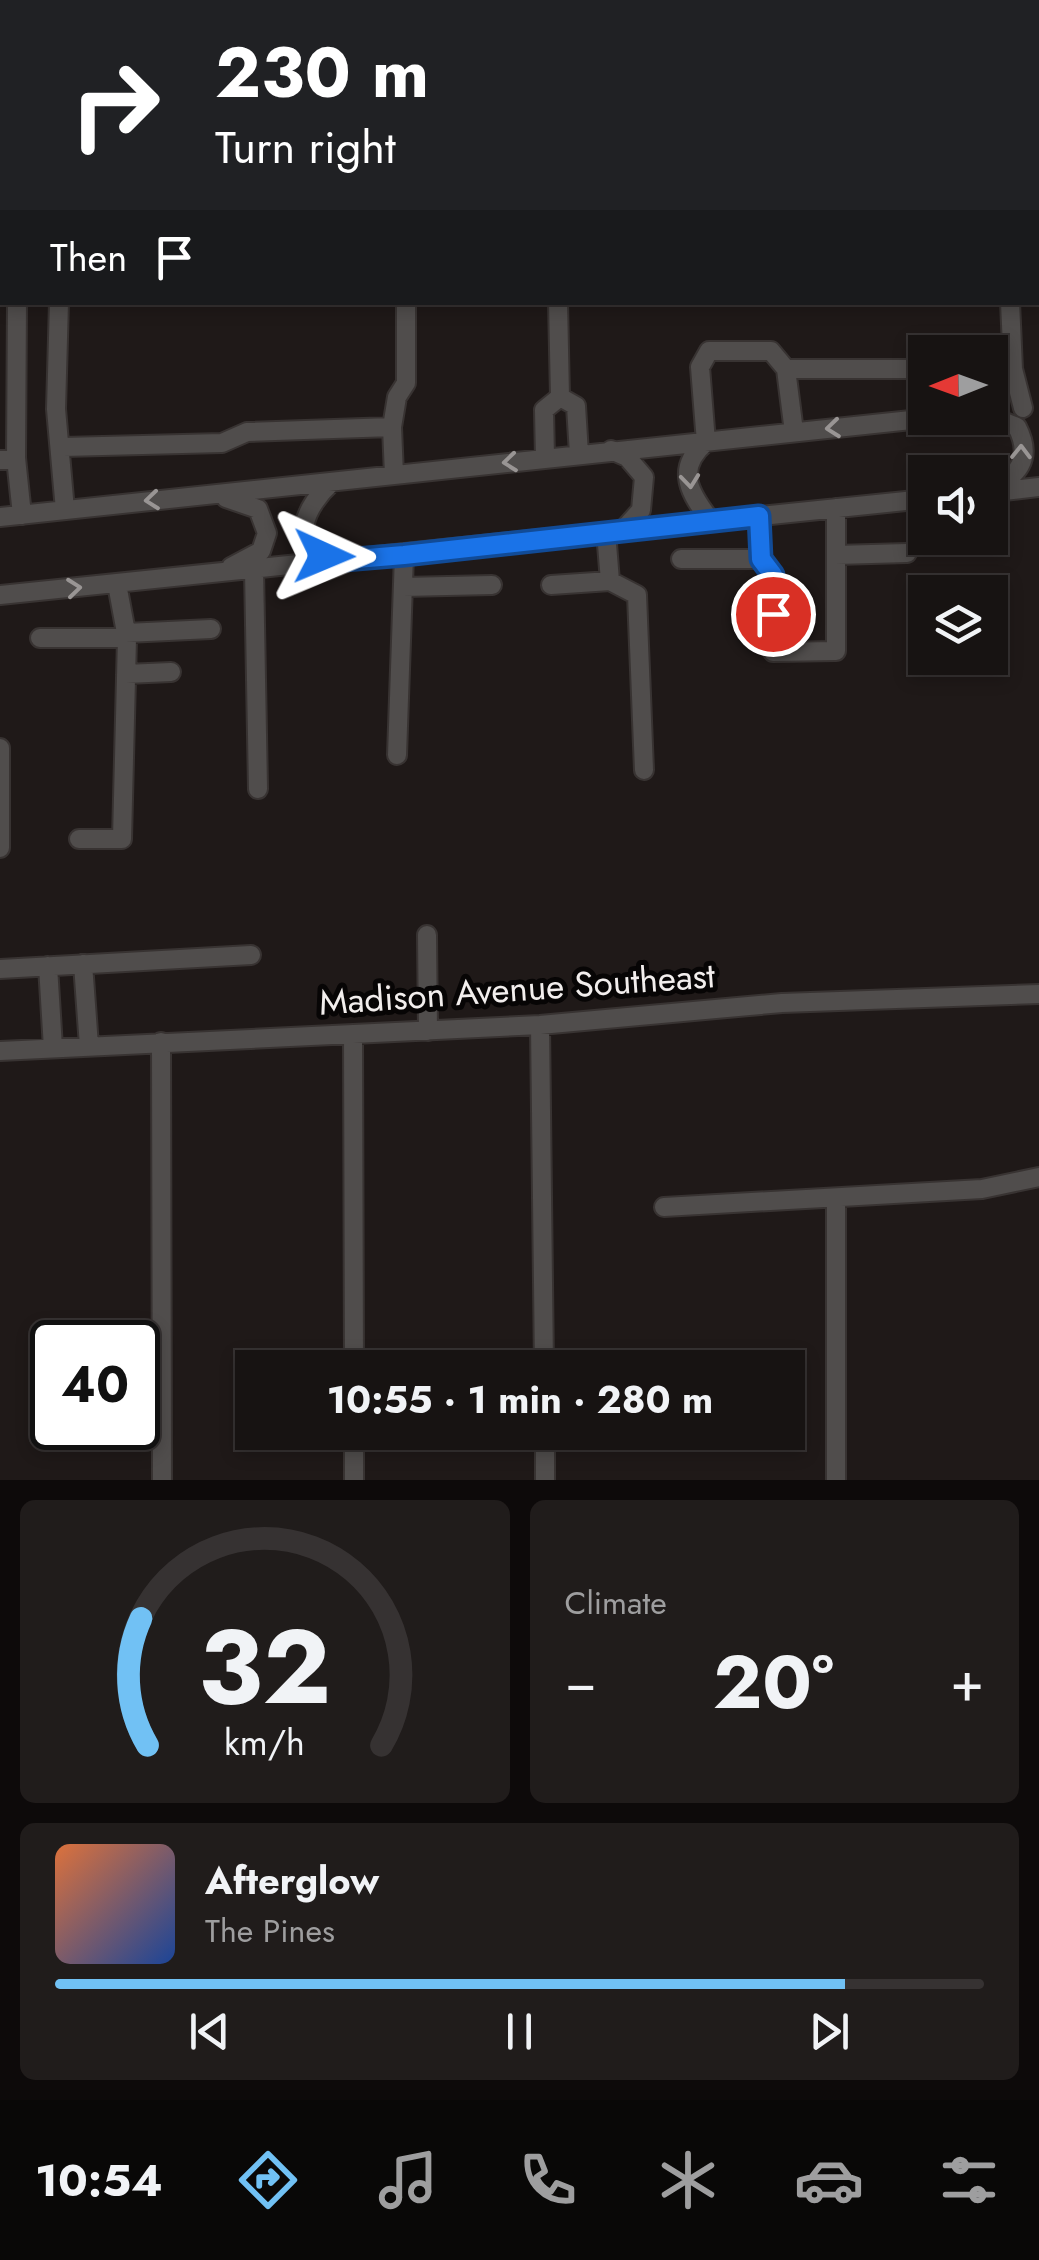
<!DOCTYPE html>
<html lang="en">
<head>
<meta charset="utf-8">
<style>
  :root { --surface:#171312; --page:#201c1b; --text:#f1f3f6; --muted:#9e9e9f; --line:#363232; --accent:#71c1f4 }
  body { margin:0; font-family:Jost,sans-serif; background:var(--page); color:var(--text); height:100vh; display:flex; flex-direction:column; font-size:38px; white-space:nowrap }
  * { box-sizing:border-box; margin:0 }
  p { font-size:32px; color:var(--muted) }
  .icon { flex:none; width:55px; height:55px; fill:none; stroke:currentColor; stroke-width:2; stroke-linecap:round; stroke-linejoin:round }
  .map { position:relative; height:1480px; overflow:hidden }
  .drawer { display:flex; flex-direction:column; gap:20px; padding:20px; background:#0d0a0a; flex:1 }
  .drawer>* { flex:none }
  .guide { position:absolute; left:0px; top:0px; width:1040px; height:305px; box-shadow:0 5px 15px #0003,0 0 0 2px var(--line); background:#202124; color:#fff; overflow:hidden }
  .needle { width:65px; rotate:269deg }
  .buttons { position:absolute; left:908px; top:335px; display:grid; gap:20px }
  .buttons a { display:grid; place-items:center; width:100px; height:100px; border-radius:0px; background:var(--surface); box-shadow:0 5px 15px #0003,0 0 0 2px var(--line); font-size:50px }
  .speed { position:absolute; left:30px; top:1320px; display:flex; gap:20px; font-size:50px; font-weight:700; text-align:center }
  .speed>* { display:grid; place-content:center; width:130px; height:130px; border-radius:50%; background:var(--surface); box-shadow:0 5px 15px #0003,0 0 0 2px var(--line); line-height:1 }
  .speed .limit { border:5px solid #111; border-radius:15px; background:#fff; color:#111 }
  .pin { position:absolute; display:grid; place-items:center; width:85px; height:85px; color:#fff; margin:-42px; border:5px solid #fff; border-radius:50%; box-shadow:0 2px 10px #0007 }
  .me { position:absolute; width:110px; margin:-55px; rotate:91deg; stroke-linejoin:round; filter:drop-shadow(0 0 8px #0008) }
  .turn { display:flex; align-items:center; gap:35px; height:210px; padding:0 50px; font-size:45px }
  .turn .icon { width:130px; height:130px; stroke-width:2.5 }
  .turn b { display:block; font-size:70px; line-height:85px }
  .then { display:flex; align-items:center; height:95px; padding:0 50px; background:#0003; gap:20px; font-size:38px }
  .big { font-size:75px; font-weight:700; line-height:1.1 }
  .drawer .card { flex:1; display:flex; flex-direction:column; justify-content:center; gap:15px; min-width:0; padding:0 35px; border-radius:15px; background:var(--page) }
  .drawer .dial { align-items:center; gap:0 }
  .dial svg { height:260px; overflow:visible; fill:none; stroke:var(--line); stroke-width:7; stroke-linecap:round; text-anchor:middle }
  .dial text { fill:var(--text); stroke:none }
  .song { display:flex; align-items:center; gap:30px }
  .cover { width:120px; height:120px; border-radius:15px; background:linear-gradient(135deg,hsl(20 70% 55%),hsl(220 70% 35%)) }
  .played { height:10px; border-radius:5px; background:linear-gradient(90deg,var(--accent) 85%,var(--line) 85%) }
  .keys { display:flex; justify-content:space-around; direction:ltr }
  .heat { display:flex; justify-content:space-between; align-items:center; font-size:55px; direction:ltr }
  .drawer .tiles { flex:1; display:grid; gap:20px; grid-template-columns:1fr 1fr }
  .card:last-child { grid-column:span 2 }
  .trip { position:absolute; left:235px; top:1350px; width:570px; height:100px; border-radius:0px; background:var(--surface); box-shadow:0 5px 15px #0003,0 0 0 2px var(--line); font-weight:700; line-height:100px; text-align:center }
  .tabs { display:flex; height:160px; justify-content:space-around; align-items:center; background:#090807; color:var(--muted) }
  .tabs .icon { width:70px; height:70px }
  .tabs .current { color:var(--accent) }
  .tabs b { font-size:45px; color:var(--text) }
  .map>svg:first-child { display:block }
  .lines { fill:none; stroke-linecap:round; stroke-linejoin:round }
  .stream { stroke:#6b3521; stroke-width:4 }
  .minor-casing { stroke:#383332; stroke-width:22 }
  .minor { stroke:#504d4c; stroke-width:18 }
  .oneway { stroke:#999594 }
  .route-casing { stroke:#114b97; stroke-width:25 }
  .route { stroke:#1a73e8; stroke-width:18 }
  .labels { text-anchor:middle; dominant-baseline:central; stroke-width:10; stroke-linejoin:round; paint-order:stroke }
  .street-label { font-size:35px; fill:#f2eeed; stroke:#070505 }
</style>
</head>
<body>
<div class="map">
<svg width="1039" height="1480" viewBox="0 0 1039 1480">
  <rect width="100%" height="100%" fill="#1f1918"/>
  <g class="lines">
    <path class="stream" d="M1038 49H1039
      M0 155H2"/>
    <defs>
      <path id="minor" d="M175 0V2
        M279 0V2
        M683 0 684 2
        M719 0V2
        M753 0V2
        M789 0V2
        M822 0V2
        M859 0V2
        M896 0V2
        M930 0V2
        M969 0 970 2
        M1009 0 1010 2
        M1032 2H1039
        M0 243 2 245
        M59 302 56 409 65 510
        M558 302 560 397
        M1010 302 1013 369 1023 408
        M786 369 794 432
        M990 369H1013
        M990 416 1017 427C1034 460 1017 475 990 492
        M63 447 222 443 247 432 392 427
        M611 450 627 457 644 477 641 510 623 530
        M16 458 17 302
        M545 458 544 410 560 397 576 406 579 454
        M0 460 16 458 22 515
        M394 475 392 427 397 397 406 383V302
        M332 482C306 505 284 548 335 559
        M995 492 1039 487
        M226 498 258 509 267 533 261 551 231 567
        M759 516 761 559 773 575V652L836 651V508
        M0 517 930 418
        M711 521C690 494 674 469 706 442L700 367 709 351H771L786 369H925
        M606 532 610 581 637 595 644 770
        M836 555 907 553
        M681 559H761
        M254 569 258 789
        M551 585 610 581
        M403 587 492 585
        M0 595 925 499
        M126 633 211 629
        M40 638H127
        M126 674 171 672
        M0 748V848
        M397 755 404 555
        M79 839H122L127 638 117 584
        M427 935 428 1031
        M83 964 89 1046
        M48 966 53 1048
        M0 969 251 955
        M540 1025 544 1368
        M353 1034 354 1368
        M161 1042 162 1480
        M0 1051 540 1025 782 1003 1039 994
        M836 1199V1480
        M664 1207 982 1189 1039 1177
        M354 1432V1480
        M545 1432V1480"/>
    </defs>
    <use href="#minor" class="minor-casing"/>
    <use href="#minor" class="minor"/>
  </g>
  <defs><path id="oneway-chevron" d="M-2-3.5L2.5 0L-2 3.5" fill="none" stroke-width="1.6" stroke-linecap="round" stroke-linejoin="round" transform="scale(2.5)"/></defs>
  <g class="oneway">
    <use href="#oneway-chevron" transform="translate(833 428) rotate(174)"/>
    <use href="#oneway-chevron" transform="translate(1021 452) rotate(-89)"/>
    <use href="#oneway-chevron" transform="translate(510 462) rotate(174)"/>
    <use href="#oneway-chevron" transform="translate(690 481) rotate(84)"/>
    <use href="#oneway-chevron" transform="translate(152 500) rotate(174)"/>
    <use href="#oneway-chevron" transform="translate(74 588) rotate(-6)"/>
  </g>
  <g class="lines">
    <defs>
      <path id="route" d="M324 556 344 560 404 555 759 516 761 559 773 575V614"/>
    </defs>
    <use href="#route" class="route-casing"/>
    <use href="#route" class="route"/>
  </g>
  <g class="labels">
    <g class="street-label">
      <text transform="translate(517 989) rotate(-4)">Madison Avenue Southeast</text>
    </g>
  </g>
</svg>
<div class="buttons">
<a><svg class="needle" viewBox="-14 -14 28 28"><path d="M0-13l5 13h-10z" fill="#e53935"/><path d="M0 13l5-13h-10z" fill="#9e9e9f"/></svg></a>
<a><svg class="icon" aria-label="sound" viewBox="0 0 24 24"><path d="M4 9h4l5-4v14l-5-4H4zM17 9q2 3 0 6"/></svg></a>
<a><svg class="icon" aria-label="layers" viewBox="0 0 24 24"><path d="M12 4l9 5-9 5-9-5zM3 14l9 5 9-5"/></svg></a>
</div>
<div class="speed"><div class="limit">40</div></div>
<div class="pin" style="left:773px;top:614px;background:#d93025"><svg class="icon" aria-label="arrive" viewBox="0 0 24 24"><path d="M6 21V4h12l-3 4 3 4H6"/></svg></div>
<svg class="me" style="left:324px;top:556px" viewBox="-20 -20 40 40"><path d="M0-17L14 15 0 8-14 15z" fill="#1a73e8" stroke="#fff" stroke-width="4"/></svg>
<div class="trip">10:55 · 1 min · 280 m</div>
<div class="guide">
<div class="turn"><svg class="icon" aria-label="right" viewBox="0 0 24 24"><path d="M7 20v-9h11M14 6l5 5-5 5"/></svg><div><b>230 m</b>Turn right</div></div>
<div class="then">Then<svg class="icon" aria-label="arrive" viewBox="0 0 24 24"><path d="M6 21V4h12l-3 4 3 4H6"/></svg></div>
</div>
</div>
<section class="drawer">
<div class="tiles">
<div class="card dial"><svg viewBox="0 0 100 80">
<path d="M14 69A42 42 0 1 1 86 69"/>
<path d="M14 69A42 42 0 0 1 12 30" stroke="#71c1f4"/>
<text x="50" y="56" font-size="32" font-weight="700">32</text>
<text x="50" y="72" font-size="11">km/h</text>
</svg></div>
<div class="card"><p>Climate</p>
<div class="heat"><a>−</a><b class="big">20°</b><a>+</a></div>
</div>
<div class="card">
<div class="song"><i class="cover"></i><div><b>Afterglow</b><p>The Pines</p></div></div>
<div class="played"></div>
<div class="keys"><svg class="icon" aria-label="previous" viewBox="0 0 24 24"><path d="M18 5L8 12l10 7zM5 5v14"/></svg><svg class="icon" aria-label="pause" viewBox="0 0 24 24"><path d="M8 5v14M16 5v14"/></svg><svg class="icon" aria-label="next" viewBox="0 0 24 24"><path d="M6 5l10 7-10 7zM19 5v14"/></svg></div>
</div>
</div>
</section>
<nav class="tabs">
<b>10:54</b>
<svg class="icon current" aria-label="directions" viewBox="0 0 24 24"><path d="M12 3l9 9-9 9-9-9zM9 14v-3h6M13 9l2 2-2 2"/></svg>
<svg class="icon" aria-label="music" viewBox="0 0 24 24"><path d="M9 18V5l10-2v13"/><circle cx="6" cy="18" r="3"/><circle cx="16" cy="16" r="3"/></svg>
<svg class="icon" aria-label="phone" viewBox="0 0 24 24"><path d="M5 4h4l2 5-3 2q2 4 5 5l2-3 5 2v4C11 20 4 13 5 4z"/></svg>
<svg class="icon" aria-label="climate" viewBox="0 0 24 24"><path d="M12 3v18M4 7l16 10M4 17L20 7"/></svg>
<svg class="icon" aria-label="car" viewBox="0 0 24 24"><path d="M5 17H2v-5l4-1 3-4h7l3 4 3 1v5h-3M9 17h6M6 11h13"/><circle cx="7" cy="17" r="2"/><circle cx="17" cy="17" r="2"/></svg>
<svg class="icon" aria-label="filters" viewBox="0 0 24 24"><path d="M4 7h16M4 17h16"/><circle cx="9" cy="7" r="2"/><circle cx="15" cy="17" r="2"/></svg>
</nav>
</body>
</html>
